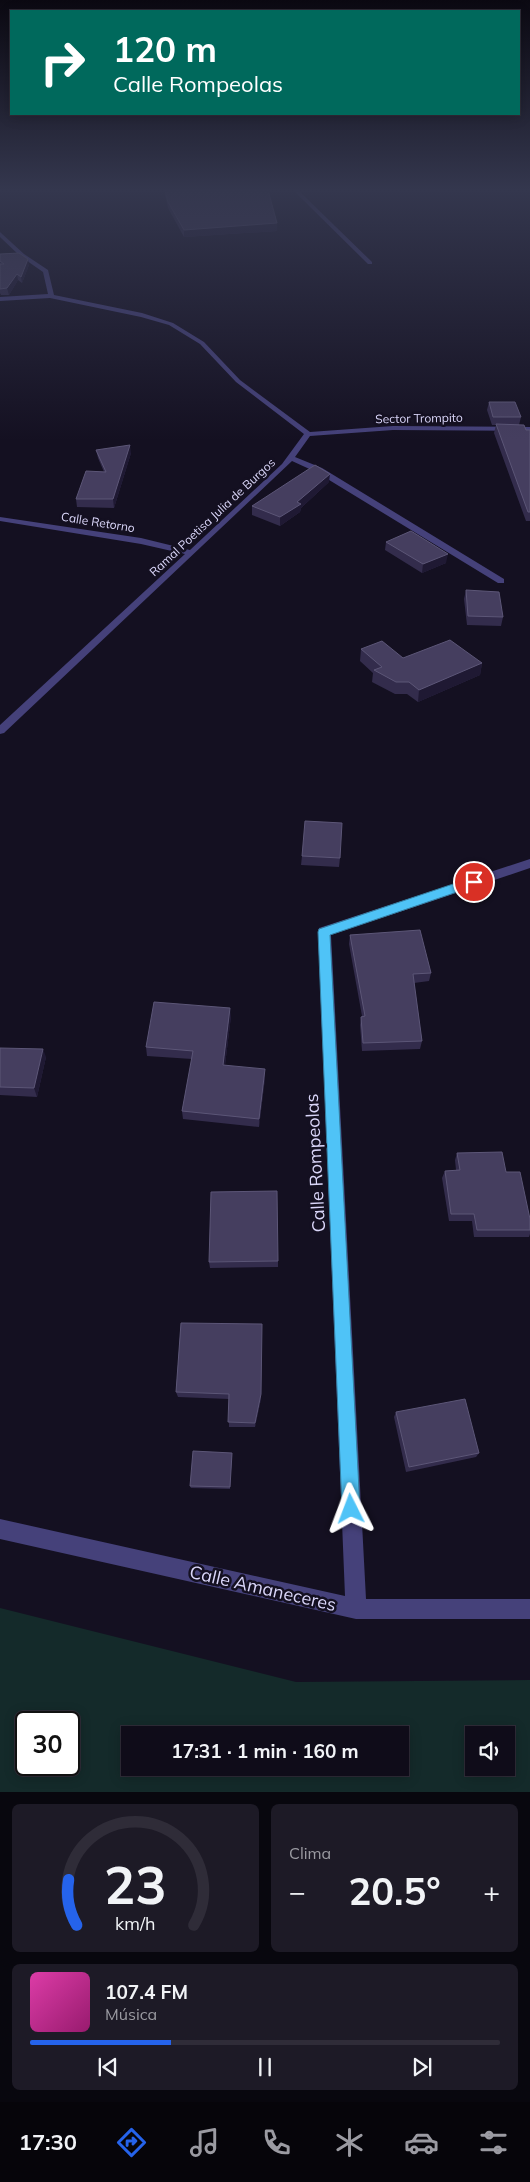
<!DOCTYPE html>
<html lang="es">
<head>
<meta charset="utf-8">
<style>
  :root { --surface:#0f0c19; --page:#1d1a26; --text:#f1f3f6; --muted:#9b9ba2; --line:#2f2c38; --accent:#2563eb }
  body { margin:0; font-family:Mulish,sans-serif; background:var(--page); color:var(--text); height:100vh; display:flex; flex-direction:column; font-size:19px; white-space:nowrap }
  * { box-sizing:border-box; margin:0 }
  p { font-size:16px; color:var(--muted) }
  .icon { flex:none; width:28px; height:28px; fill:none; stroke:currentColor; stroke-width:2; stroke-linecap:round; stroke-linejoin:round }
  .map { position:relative; height:1792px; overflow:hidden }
  .drawer { display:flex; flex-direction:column; gap:12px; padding:12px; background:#08070e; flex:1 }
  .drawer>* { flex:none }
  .top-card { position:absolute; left:10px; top:10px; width:510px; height:105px; border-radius:0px; box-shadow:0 2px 12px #0003,0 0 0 1px var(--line); background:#00695c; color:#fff; overflow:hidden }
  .tools { position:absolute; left:465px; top:1726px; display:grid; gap:10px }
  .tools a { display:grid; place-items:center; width:50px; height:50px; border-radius:0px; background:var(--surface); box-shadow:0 2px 12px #0003,0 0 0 1px var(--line); font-size:25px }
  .speed { position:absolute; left:15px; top:1711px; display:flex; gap:10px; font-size:25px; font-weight:700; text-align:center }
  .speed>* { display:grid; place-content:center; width:65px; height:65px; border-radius:50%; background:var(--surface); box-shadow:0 2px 12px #0003,0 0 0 1px var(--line); line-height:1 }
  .speed .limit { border:2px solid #111; border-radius:8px; background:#fff; color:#111 }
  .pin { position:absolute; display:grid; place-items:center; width:42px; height:42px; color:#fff; margin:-21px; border:2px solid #fff; border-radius:50%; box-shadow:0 1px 5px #0007 }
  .me { position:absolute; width:55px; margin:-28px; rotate:357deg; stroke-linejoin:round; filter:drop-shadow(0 0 4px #0008) }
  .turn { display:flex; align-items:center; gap:18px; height:105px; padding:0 20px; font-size:22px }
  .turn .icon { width:65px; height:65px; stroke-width:2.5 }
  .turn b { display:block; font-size:35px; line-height:42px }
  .big { font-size:38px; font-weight:700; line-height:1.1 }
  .drawer .tile { flex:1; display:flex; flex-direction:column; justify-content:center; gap:8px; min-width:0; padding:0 18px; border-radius:8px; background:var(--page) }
  .drawer .dial { align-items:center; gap:0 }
  .dial svg { height:130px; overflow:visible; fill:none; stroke:var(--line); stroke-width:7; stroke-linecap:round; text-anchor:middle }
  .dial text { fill:var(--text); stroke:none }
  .song { display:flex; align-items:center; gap:15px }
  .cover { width:60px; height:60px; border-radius:8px; background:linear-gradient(135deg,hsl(320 70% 55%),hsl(320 70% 35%)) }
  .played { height:5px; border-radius:2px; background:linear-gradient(90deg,var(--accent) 30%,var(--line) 30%) }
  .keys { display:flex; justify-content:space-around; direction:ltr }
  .heat { display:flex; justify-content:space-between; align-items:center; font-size:28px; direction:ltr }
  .drawer .tiles { flex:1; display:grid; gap:12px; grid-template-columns:1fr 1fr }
  .tile:last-child { grid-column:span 2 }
  .trip { position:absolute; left:121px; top:1726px; width:288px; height:50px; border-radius:0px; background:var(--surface); box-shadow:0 2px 12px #0003,0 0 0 1px var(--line); font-weight:700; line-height:50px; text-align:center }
  .tab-bar { display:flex; height:80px; justify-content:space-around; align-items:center; background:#06050a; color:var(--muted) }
  .tab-bar .icon { width:35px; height:35px }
  .tab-bar .current { color:var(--accent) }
  .tab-bar b { font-size:22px; color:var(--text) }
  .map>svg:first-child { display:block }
  .green { fill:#142a2a; fill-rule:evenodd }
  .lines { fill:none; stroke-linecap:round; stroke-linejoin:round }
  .minor { fill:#45417a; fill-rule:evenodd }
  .wall { fill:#332c4c }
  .shaded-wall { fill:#1f1933 }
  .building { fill:#453e5f; stroke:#5c5677 }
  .route { fill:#4fc3f7; stroke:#337fa1 }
  .labels { text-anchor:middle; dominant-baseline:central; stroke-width:5; stroke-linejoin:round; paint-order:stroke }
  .far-street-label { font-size:12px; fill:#dad6f9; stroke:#141021 }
  .near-street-label { font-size:18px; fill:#dad6f9; stroke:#141021 }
</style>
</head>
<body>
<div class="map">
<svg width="530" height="1792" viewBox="0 0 530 1792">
  <rect width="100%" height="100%" fill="#141021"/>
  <path class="green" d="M0 1608 296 1682 530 1680V1792H0ZM26 1722H69V1765H26ZM130 1735H400V1768H130ZM474 1735H506V1768H474Z"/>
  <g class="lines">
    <path class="minor" d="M293 190H298L372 262V264H368Z
      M0 232 24 254 48 270 54 295 142 313 173 323 204 342 240 380 310 432 393 426 530 427V431L393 430 310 436 295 457 322 468 504 579V583H498L316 472 292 461 4 733 0 734V725L185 554 141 544 0 521V517L141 538 190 550 282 464 304 434 236 382 200 344 169 325 141 317 50 298 0 301V297L48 294 43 272 20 256 0 237Z
      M530 859V868L331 935 366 1599H530V1619H356L0 1539V1519L345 1596 318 932 319 928Z"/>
  </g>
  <path class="wall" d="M164 190H268L277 223V231L184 237 168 208Z
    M0 254 29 265 22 283 18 280 9 295H1L0 293Z
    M489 402 521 417 519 425 526 430H530V521H526L494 433 496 425H492L487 410Z
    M96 450 131 453 114 508 77 507 76 499 104 472 98 458Z
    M329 482 301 508 300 512 280 526 252 515V506Z
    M386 542 446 563 422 573 385 550Z
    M466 590 503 617 501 626 467 625 464 599Z
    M361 649 403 658 482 663 480 675 418 702 407 694H395L372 682 373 673 360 661Z
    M302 856 340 858 339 867 301 865Z
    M350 935 431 973 429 981 414 983 422 1041 420 1049 362 1051 360 1025 361 1017 362 1016 349 944Z
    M231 1016 225 1065 265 1078 259 1127 183 1119 182 1111 192 1059 147 1056 146 1047Z
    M0 1048 46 1057 37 1097 0 1095Z
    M457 1153 506 1172 530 1219V1234L529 1237H474L472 1221H449L442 1178 445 1171 456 1170 455 1160Z
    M278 1261V1267L210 1268 209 1262Z
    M181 1323 261 1399 255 1427H229V1399L178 1397 176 1392Z
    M396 1412 479 1453 476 1457 406 1472 394 1417Z
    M232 1455 230 1489 191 1488 190 1486Z"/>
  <path class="shaded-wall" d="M425 190H444L424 192Z
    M277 223V231L184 237V230Z
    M28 259 29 265 22 283 21 277Z
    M17 274 18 280 9 295 7 288Z
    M130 445 131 453 114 508 113 499Z
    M330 474 329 482 301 508 300 512 280 526V517Z
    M448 554 446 563 422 573 423 564Z
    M482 663 480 675 418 702 419 690Z
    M230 1008 231 1016 224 1073 223 1065Z
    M43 1049 46 1057 37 1097 34 1088Z
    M265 1069V1078L259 1127V1119Z
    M262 1324 261 1399 255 1427V1423Z"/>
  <path class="building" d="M165 190H268L277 223 184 230 168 202Z
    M19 253 28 259 21 277 17 274 7 288 0 289V264H4L0 261V254Z
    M489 402H515L521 417H493Z
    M496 424 524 425 526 430H530V512H528Z
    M130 445 113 499H76L86 471 106 472 96 450Z
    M315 465 330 474 297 502 301 504 280 517 252 506Z
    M411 531 448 554 423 564 386 542Z
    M466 590 499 592 503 617 468 616Z
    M450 640 482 663 419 690 409 682H396L374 670 382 667 361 649 382 641 403 658Z
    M305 821 342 823 340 858 302 856Z
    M420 930 431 973 413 974 422 1041 363 1043 361 1017 365 1016 350 935Z
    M154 1002 230 1008 223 1065 265 1069 259 1119 182 1111 193 1051 146 1047Z
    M0 1048 43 1049 34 1088 0 1087Z
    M502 1152 506 1172H520L530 1219V1230H477L474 1214H451L445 1171 460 1170 457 1153Z
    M277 1191 278 1261 209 1262 211 1192Z
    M181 1323 262 1324 261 1394 255 1423 228 1422 229 1394 176 1392Z
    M465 1399 479 1453 409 1467 396 1412Z
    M193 1451 232 1453 230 1487 190 1486Z"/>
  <linearGradient id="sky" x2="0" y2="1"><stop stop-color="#0b0912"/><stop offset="0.43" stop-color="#34374e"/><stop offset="1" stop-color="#34374e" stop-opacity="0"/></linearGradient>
  <rect width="530" height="441" fill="url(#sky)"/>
  <path class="route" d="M474 877 478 879V885L330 935 360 1509 357 1515 351 1518 345 1515 342 1509 318 932 319 929Z"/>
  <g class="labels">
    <g class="far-street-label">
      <text transform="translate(419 418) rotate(-1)">Sector Trompito</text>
      <text transform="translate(212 517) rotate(-43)">Ramal Poetisa Julia de Burgos</text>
      <text transform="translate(98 522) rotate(9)">Calle Retorno</text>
    </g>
    <g class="near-street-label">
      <text transform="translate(315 1163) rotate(-93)">Calle Rompeolas</text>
      <text transform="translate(263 1588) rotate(13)">Calle Amaneceres</text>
    </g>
  </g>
</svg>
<div class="tools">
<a><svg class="icon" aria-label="sound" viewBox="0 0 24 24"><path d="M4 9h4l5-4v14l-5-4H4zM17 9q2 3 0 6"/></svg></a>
</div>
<div class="speed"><div class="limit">30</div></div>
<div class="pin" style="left:474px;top:882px;background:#d93025"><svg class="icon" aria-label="arrive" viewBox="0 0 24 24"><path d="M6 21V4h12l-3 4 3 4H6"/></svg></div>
<svg class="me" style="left:351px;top:1509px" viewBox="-20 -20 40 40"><path d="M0-17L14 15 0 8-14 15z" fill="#4fc3f7" stroke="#fff" stroke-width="4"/></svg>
<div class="trip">17:31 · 1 min · 160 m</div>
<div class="top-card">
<div class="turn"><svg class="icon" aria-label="right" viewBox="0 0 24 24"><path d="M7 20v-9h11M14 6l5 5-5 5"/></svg><div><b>120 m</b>Calle Rompeolas</div></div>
</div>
</div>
<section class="drawer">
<div class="tiles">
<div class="tile dial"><svg viewBox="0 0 100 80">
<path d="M14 69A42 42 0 1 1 86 69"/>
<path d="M14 69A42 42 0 0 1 9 41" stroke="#2563eb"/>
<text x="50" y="56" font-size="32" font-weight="700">23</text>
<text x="50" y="72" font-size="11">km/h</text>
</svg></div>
<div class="tile"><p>Clima</p>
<div class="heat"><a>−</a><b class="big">20.5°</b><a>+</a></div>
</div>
<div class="tile">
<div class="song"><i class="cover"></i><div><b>107.4 FM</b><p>Música</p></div></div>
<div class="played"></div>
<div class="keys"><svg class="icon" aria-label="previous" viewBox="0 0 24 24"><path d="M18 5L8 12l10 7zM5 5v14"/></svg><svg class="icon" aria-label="pause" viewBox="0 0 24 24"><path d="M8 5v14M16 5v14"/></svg><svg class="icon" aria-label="next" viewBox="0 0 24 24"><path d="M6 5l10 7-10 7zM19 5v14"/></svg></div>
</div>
</div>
</section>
<nav class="tab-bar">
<b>17:30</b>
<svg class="icon current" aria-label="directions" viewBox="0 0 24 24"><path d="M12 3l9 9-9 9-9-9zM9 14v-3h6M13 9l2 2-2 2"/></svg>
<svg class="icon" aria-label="music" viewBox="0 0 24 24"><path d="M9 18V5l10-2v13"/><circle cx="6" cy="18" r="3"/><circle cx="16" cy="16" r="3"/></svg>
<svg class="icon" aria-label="phone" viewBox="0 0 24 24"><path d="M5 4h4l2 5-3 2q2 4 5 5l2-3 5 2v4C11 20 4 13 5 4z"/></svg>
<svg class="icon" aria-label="climate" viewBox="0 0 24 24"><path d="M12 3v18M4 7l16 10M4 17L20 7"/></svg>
<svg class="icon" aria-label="car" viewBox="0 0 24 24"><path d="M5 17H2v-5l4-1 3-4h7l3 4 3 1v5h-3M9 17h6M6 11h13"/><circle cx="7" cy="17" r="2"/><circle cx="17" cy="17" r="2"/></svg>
<svg class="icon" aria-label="filters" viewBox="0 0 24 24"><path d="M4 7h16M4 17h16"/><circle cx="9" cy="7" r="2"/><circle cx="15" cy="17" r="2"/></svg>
</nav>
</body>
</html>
